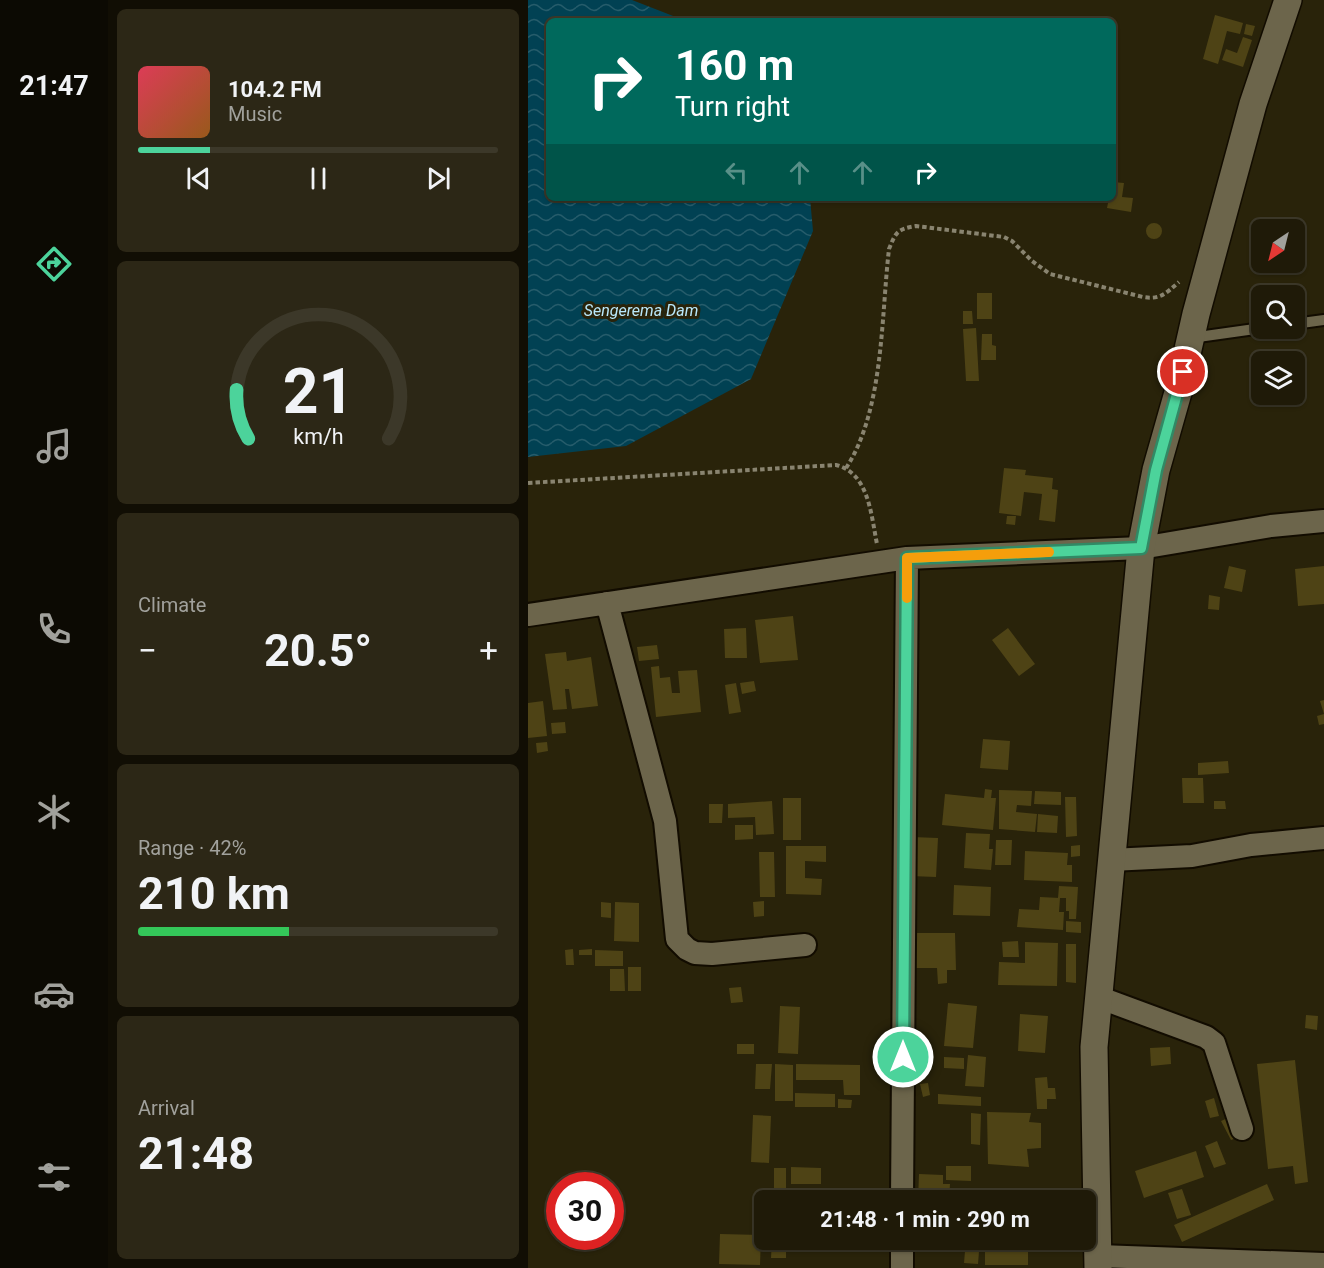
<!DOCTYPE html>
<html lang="en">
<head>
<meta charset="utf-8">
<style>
  :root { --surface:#1f1a08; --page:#2c2716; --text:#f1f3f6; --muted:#a1a19c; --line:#3c3829; --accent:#4cd39b }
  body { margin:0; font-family:Roboto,sans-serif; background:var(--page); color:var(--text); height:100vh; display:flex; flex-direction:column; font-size:22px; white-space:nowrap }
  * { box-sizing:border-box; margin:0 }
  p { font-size:20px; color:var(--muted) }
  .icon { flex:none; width:33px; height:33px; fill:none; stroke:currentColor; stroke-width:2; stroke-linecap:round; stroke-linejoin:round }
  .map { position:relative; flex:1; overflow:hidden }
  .side { display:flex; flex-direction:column; gap:9px; padding:9px; background:#110e04; width:420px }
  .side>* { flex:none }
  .banner { position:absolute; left:18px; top:18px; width:570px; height:183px; border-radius:9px; box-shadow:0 2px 4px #0004,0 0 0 2px var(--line); background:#00695c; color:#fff; overflow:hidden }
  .needle { width:39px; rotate:215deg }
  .buttons { position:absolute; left:723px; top:219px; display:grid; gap:12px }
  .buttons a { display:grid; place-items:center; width:54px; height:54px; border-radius:9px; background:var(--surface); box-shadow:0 2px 4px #0004,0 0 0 2px var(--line); font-size:30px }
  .speed { position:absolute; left:18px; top:1172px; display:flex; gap:12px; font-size:30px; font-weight:700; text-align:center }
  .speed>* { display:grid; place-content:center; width:78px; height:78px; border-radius:50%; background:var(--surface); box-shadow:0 2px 4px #0004,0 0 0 2px var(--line); line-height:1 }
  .speed .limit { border:9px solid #d22; background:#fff; color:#111 }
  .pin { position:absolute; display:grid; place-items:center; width:51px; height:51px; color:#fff; margin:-26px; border:3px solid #fff; border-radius:50%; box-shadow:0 2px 6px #0007 }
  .me { position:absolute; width:66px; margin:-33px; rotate:0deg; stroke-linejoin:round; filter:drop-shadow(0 0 4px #0008) }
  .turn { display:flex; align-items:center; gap:21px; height:126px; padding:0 30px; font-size:27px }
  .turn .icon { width:78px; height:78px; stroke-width:2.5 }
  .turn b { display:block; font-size:42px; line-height:51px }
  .lanes { display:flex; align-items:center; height:57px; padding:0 30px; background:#0003; justify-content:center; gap:30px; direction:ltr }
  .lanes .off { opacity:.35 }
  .big { font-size:45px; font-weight:700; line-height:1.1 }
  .side .widget { flex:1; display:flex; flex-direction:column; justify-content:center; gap:9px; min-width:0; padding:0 21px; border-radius:9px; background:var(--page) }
  .side .dial { align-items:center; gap:0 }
  .dial svg { height:156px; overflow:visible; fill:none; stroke:var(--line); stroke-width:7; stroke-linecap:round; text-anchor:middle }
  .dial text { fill:var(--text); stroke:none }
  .song { display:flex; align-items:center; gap:18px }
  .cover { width:72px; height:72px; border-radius:9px; background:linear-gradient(135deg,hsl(350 70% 55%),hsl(30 70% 35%)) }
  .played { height:6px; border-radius:3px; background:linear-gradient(90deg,var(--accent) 20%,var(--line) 20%) }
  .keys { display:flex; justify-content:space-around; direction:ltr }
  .heat { display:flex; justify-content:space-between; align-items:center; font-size:33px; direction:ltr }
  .charge { height:9px; border-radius:4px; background:linear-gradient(90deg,#34c759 42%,var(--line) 0) }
  .trip { position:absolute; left:226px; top:1190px; width:342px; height:60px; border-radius:9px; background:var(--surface); box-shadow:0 2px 4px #0004,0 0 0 2px var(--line); font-weight:700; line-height:60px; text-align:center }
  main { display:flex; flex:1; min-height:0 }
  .tab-bar { display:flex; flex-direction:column; width:108px; justify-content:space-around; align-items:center; background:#0c0a03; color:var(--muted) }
  .tab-bar .icon { width:42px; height:42px }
  .tab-bar .active { color:var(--accent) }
  .tab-bar b { font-size:27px; color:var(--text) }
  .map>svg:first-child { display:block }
  .water { fill:url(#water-waves) }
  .building { fill:#4e4315 }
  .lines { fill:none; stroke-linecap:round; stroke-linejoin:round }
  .service-casing { stroke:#120c00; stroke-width:14 }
  .minor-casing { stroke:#120c00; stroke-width:26 }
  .tertiary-casing { stroke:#120c00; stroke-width:30 }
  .path { stroke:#898470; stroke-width:4; stroke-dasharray:4.5 3; stroke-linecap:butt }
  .service { stroke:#6c654b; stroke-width:10 }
  .minor { stroke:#6c654b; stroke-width:22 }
  .tertiary { stroke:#6c654b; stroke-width:27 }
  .route-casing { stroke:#318965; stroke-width:15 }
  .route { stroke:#4cd39b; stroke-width:10 }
  .slow { stroke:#f59e0b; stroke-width:10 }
  .labels { text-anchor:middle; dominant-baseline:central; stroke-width:6; stroke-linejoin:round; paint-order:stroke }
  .water-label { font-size:16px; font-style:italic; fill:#b9e8fb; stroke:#29230a }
</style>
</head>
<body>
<main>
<nav class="tab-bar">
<b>21:47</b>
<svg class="icon active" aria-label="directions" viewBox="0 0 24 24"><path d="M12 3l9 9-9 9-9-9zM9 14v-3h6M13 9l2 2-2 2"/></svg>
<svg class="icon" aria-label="music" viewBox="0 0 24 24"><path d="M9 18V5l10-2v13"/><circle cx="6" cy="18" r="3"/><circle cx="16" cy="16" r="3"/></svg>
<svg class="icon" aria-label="phone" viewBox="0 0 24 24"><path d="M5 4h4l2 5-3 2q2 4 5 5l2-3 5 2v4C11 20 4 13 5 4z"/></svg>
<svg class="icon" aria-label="climate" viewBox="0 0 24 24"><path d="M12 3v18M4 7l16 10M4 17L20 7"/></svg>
<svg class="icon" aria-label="car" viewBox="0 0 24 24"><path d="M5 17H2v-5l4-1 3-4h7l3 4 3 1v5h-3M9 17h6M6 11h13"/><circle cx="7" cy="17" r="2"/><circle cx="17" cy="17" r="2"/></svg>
<svg class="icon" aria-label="filters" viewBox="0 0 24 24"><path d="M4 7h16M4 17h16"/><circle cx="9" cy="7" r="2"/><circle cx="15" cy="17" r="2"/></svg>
</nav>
<section class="side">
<div class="widget">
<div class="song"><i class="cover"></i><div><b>104.2 FM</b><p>Music</p></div></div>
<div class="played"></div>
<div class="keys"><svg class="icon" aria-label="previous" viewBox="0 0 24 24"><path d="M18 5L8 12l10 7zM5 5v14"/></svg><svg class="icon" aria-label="pause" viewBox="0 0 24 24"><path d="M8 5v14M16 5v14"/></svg><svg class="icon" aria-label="next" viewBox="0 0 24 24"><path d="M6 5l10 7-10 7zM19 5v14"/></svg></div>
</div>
<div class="widget dial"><svg viewBox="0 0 100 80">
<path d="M14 69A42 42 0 1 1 86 69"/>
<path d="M14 69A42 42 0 0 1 8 44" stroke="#4cd39b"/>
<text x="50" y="56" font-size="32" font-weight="700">21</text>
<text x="50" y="72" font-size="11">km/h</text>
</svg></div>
<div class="widget"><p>Climate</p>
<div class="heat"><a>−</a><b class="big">20.5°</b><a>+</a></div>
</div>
<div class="widget"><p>Range · 42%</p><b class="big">210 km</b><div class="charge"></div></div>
<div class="widget"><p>Arrival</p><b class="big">21:48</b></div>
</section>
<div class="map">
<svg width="796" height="1268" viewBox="0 0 796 1268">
  <defs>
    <pattern id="water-waves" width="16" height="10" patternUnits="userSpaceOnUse" patternTransform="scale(1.5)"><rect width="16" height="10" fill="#014153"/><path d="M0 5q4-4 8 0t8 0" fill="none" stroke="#265c6b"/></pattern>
  </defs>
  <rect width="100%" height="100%" fill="#29230a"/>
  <path class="water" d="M0 0H104L158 21H21V198H282L285 231 223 379 98 446 0 457Z"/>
  <path class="building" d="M687 15 715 23 712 34 699 31 690 64 675 59Z
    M718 24 727 26 724 36 716 34Z
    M715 37 724 40 715 67 694 60 698 49 709 53Z
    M585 182 596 183 594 197 605 198 603 212 579 208 581 198H585Z
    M618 231a8 8 0 1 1 16 0a8 8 0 1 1-16 0Z
    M449 293H464V319H449Z
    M435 311H444L445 324H435Z
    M448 328 451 381H438L435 329Z
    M454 334H464V345L468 346V360H453Z
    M476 468 498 470 497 475 525 478 524 489 530 490 527 522 511 520 514 494 496 492 493 516 471 513Z
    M479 516H488L487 525 478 524Z
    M701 566 718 570 714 592 696 588Z
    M796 566V604L770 606 767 569Z
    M681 595 692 597 691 610 680 609Z
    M265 616 270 660 232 663 227 620Z
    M218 628 219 658H197L196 629Z
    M480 628 507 664 491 676 464 640Z
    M129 645 131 659 111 661 109 647Z
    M38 652 39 661 63 657 70 706 44 709 41 689H37L39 709 25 710 17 654Z
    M131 666 132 678 142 677 144 693H152L150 671 169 670 173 712 128 717 123 667Z
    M226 681 228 691 214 694 212 683Z
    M208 683 213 712 201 714 197 685Z
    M796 700V724L791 725 789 716 796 714 792 701Z
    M15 701 19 736 0 738V703Z
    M37 722 38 733 24 734 23 723Z
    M455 739 482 741 480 770 452 768Z
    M19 742 20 751 9 753 8 743Z
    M700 761 701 773 670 775V763Z
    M654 778H675L676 803H655Z
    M457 789 464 790 463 798H468L465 830 414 825 417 794 456 798Z
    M471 790 504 791 503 806 489 805 488 812 509 814 507 832 471 829Z
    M507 791 533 792V805L506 804Z
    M537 797H548L549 836 538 837Z
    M255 798H273V840H255Z
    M244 801 246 834 228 835 227 817 200 818V804Z
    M686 801H697L698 809H686Z
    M181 804H195L194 823H181Z
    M510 814 530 816 529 833 509 832Z
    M207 825H225V839L207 840Z
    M438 833 462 834 461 849H465L463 870 436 868Z
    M384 837 410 838 408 877 382 876Z
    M468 840H484L483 865H467Z
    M552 845V856L543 857V846Z
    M258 846H298V862L277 861V878L294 879 293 895 258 894Z
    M497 851 540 853 539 865H544V882L496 880Z
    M231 852H246L247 897H232Z
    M426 885 463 887 462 916 425 915Z
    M531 886 550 887 548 919H541V911H538V898H530Z
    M512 897 532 898 531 912H536L535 930 489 927 491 909 511 910Z
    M236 901V916L226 917 225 902Z
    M73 902 83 903V918L73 917Z
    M87 902 111 903V942L86 941Z
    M538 921 553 922V933L538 932Z
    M386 933H427L428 970H419V983L410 984 409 968H386Z
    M490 941 491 957H475L474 942Z
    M497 942 530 943 529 986 470 985 471 962 497 963Z
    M538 944H548V983L538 982Z
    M45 949 46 965H38L37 950Z
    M64 949V955H51V950Z
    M67 950 95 951V966H67Z
    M100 967H113V991H100Z
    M82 969H96L97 991H82Z
    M213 987 215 1002 203 1003 201 988Z
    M420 1003 449 1006 445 1048 416 1046Z
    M252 1006 272 1007 270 1054 250 1053Z
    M492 1014 520 1016 517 1053 490 1051Z
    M778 1015 790 1016 789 1030 777 1028Z
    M209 1044H226V1054H209Z
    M642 1047 643 1064 623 1066 622 1048Z
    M440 1055 458 1057 456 1087 437 1086Z
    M416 1057 436 1058V1069L416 1068Z
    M767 1060 780 1182 767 1184 765 1166 740 1169 729 1064Z
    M228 1064H244L242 1089H227Z
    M247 1064 265 1065V1101H247Z
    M268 1064 332 1065V1095H316L315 1080H268Z
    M519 1077 520 1088H527L528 1099H519V1109H509L507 1078Z
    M400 1083 402 1095 395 1097 392 1084Z
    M267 1093 307 1094V1107H267Z
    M410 1094 453 1097V1106L410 1104Z
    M686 1098 691 1116 682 1118 677 1101Z
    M310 1099 324 1100 323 1108H310Z
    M459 1112 503 1113 501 1122 513 1123V1148L499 1149 501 1167 460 1164Z
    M443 1113 453 1114 452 1145 443 1144Z
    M225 1115 243 1116 241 1163 223 1162Z
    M702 1117 711 1137 703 1140 693 1121Z
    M689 1141 698 1164 686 1168 677 1146Z
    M668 1151 676 1177 616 1198 607 1171Z
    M418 1166H443V1181L418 1180Z
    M263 1167 293 1168V1184H263Z
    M246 1168H258V1200H246Z
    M391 1174 415 1175V1184H422L421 1200H390Z
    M739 1184 746 1200 654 1242 646 1225Z
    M654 1189 663 1215 649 1219 640 1193Z
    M192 1234 233 1235 232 1265 191 1264Z
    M244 1239H258V1258H243Z
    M438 1239H452L450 1264 436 1263Z
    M457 1239H473V1252H500V1265H457Z"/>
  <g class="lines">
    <defs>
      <path id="service" d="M766 324 796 320
        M663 338 734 328"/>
      <path id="minor" d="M79 603 137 821 149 939 159 949 167 953 184 954 277 945
        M0 615 379 558 613 548 743 526 796 521
        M583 860 664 856 723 845 796 838
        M570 997 678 1037 686 1043 714 1129
        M374 1200 379 558
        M571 1256 796 1264
        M374 1268V1239"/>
      <path id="tertiary" d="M570 1268 566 1047 613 548 628 470 651 389 668 314 725 104 760 0"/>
    </defs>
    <use href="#service" class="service-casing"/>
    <use href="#minor" class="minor-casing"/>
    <use href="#tertiary" class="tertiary-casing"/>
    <path class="path" d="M318 468C356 410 353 317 361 249 368 232 369 229 388 226L476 237 484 241 504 261 522 274 615 297C633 300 638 293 651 282
      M0 483 308 465C341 473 343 515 349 544"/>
    <use href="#service" class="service"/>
    <use href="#minor" class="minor"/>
    <use href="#tertiary" class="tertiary"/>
  </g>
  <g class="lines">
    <defs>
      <path id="route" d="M375 1057 379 558 613 548 628 470 655 372"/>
    </defs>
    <use href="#route" class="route-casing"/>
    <use href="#route" class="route"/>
    <path class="slow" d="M379 598V558L521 552"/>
  </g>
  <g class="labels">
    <g class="water-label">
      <text x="113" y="310">Sengerema Dam</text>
    </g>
  </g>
</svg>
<div class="buttons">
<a><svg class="needle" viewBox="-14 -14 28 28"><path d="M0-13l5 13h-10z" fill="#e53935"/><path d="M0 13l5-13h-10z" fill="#a1a19c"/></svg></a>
<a><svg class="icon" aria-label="search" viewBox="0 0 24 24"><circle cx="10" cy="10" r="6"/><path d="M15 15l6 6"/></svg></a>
<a><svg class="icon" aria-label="layers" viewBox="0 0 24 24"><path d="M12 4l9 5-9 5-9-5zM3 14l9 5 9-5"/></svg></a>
</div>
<div class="speed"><div class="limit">30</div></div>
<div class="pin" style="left:655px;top:372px;background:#d93025"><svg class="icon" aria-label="arrive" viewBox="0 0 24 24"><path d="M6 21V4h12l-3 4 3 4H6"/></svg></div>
<svg class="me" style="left:375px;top:1057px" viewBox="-20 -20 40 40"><circle r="17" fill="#4cd39b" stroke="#fff" stroke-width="3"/><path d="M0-11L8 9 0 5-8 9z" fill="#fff"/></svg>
<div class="trip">21:48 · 1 min · 290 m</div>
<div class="banner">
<div class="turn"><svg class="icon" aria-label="right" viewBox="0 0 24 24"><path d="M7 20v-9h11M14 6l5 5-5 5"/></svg><div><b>160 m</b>Turn right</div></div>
<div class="lanes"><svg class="icon off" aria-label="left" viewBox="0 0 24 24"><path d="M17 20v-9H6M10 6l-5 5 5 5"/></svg><svg class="icon off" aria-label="ahead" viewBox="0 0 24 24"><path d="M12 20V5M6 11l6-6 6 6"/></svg><svg class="icon off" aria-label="ahead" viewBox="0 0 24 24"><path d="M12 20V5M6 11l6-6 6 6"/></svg><svg class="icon" aria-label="right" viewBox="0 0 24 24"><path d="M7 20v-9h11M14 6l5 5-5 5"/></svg></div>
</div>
</div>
</main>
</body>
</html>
